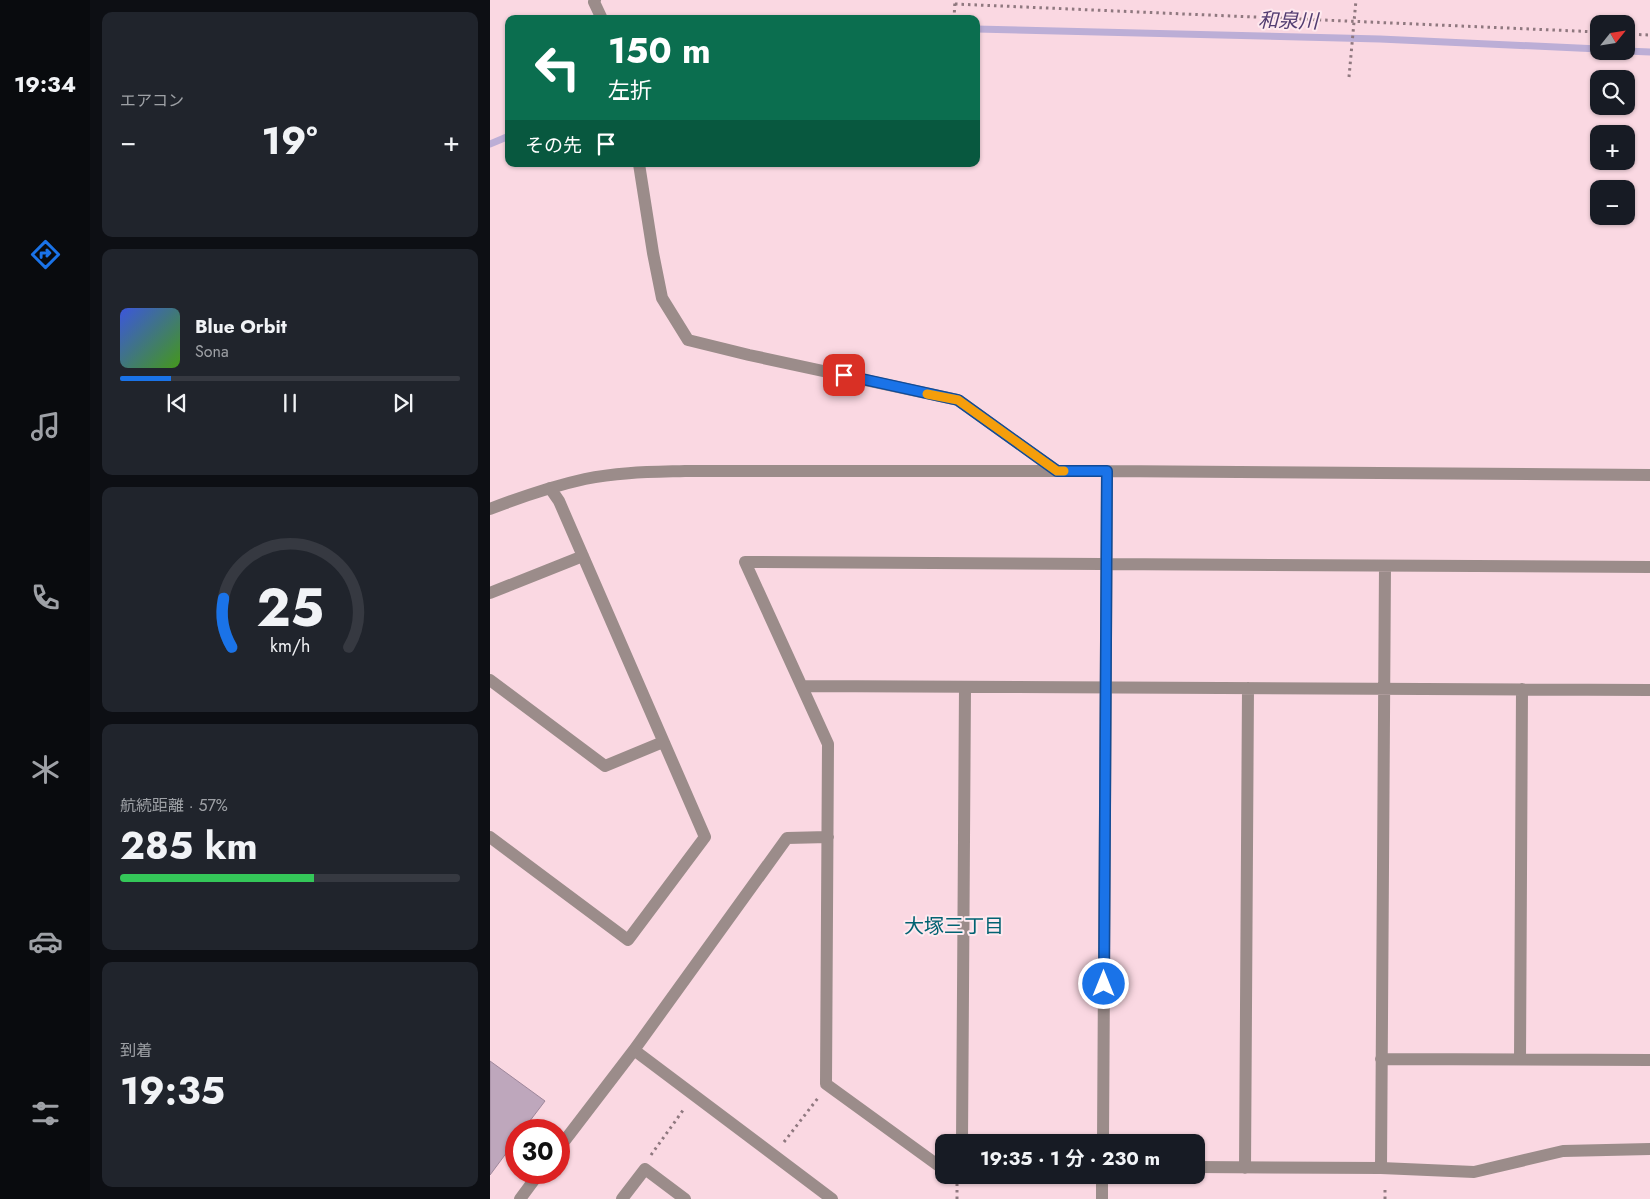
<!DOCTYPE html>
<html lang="ja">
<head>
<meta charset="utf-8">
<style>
  :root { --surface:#171b24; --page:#20242c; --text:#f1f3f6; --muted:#9ea1a6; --line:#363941; --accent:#1a73e8 }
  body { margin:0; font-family:Jost,"Noto Sans JP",sans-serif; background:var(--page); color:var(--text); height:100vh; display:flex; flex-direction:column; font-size:19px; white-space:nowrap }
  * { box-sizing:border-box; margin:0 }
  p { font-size:16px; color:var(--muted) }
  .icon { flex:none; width:28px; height:28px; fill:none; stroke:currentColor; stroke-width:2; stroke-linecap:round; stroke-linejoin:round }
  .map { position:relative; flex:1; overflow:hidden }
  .side { display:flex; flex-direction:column; gap:12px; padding:12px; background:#0d0f14; width:400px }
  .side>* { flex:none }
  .banner { position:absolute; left:15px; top:15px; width:475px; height:152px; border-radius:10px; box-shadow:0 1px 4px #0004; background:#0b6e4f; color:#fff; overflow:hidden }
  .needle { width:32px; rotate:60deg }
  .buttons { position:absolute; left:1100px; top:15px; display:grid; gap:10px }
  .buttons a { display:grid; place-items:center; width:45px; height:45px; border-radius:10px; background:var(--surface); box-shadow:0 1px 4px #0004; font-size:25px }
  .speed { position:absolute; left:15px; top:1119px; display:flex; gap:10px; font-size:25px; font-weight:700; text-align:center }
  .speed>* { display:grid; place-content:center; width:65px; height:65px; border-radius:50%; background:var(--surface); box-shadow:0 1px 4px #0004; line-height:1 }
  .speed .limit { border:8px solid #d22; background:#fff; color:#111 }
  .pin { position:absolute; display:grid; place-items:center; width:42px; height:42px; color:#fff; margin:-21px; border-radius:10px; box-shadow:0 2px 8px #0006 }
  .me { position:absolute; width:55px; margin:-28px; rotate:0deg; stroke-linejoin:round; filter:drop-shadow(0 0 4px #0008) }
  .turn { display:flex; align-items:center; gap:18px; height:105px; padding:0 20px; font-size:22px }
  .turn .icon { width:65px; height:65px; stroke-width:2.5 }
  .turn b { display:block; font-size:35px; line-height:42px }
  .then { display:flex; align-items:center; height:48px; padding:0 20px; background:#0003; gap:10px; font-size:19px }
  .big { font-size:38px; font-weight:700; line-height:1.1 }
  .side .widget { flex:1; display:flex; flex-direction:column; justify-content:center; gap:8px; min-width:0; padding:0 18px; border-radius:10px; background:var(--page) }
  .side .dial { align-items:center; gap:0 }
  .dial svg { height:130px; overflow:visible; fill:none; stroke:var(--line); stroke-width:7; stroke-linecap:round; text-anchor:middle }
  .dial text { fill:var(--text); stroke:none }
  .song { display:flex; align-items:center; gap:15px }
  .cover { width:60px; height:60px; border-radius:8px; background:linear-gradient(135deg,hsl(230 70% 55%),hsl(100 70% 35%)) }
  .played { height:5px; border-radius:2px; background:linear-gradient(90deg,var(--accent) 15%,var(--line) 15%) }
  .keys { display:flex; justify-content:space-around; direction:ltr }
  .heat { display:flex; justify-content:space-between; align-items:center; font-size:28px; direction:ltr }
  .charge { height:8px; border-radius:4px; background:linear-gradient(90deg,#34c759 57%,var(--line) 0) }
  .trip { position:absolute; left:445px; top:1134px; width:270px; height:50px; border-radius:10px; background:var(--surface); box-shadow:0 1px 4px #0004; font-weight:700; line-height:50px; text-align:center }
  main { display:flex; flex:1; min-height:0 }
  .tab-bar { display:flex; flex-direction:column; width:90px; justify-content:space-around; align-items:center; background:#090b0e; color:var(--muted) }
  .tab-bar .icon { width:35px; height:35px }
  .tab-bar .active { color:var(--accent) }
  .tab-bar b { font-size:22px; color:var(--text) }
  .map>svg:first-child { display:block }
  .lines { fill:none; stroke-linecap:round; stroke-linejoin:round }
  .stream { stroke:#bcaed6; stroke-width:7 }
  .building { fill:#bea7bc; stroke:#9e879b }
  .path { stroke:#8f787f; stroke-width:3; stroke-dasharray:2.5 4; stroke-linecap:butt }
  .minor { stroke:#9b8c8a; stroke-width:12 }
  .route-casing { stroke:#114b97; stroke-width:12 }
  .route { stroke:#1a73e8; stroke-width:9 }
  .slow { stroke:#f59e0b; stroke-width:9 }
  .labels { text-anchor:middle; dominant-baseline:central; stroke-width:4; stroke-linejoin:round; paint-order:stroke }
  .water-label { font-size:20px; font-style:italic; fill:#523d71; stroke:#fee9ef }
  .neighbourhood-label { font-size:20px; fill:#016272; stroke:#fee9ef }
</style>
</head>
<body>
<main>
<nav class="tab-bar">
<b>19:34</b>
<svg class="icon active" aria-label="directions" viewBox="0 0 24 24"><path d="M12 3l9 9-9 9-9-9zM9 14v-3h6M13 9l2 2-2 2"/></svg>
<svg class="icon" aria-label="music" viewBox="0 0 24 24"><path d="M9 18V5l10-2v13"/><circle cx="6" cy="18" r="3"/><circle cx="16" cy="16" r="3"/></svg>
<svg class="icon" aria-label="phone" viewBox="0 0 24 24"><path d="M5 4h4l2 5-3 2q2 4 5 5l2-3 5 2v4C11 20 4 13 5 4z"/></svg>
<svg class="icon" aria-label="climate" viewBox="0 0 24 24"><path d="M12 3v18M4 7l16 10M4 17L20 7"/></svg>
<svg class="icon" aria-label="car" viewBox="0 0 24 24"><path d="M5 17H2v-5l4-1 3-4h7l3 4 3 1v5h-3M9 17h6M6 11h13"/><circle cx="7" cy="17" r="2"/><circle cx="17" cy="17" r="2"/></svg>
<svg class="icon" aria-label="filters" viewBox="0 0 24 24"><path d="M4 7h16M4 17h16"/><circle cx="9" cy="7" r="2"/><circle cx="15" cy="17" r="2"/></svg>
</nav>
<section class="side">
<div class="widget"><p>エアコン</p>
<div class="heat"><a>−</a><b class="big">19°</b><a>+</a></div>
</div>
<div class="widget">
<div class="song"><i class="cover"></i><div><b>Blue Orbit</b><p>Sona</p></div></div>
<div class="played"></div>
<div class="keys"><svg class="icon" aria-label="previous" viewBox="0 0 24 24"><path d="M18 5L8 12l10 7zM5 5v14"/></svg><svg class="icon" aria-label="pause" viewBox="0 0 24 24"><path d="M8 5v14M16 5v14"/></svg><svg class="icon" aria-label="next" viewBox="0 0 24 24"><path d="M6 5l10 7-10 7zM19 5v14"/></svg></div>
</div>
<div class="widget dial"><svg viewBox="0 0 100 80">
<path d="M14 69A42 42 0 1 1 86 69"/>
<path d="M14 69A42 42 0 0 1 9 39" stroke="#1a73e8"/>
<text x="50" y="56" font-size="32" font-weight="700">25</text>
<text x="50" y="72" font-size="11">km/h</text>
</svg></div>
<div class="widget"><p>航続距離 · 57%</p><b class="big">285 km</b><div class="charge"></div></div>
<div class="widget"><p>到着</p><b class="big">19:35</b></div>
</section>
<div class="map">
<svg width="1160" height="1199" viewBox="0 0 1160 1199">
  <rect width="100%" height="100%" fill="#fad8e2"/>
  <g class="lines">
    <path class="stream" d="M486 29 890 39 1109 49
      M1136 51 1160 52
      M0 144 19 136"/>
  </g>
  <path class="building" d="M0 1061 55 1101 33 1130H26V1140L0 1175Z"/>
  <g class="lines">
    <path class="path" d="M465 4 1109 32
      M464 19 465 0
      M1136 34 1160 35
      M859 77 866 0
      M294 1142 328 1098
      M161 1155 194 1109
      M467 1177V1199
      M895 1199V1186"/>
    <path class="minor" d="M105 0 104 2 112 19
      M149 164 163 253 172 298 198 340 259 355 468 400 567 471
      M0 509C31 497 63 486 95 479 128 472 161 472 195 471H617L1160 475
      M0 593 93 556
      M0 680 115 766 173 742
      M312 686 1160 690
      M0 837 138 940 215 837 69 501 60 488
      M144 1050 342 1199
      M891 1059 1160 1060
      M1030 1059 1032 689
      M472 1142 475 687
      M613 1142 617 471
      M69 1148 144 1050 297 838 338 837
      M454 1166H449L336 1084 338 744 255 562 1160 567
      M706 1167 891 1168 895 566
      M755 1168 758 688
      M891 1168 984 1172 1073 1151 1160 1149
      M30 1199 50 1172
      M132 1199 155 1169 195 1199
      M612 1199V1175"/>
  </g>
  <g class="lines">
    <defs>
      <path id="route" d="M354 375 468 400 567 471H617L614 984"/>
    </defs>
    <use href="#route" class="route-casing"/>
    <use href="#route" class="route"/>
    <path class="slow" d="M437 394 468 400 567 471H574"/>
  </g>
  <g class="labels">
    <g class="water-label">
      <text transform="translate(798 21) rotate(1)">和泉川</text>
    </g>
    <g class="neighbourhood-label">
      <text x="464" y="926">大塚三丁目</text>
    </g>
  </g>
</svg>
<div class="buttons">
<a><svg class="needle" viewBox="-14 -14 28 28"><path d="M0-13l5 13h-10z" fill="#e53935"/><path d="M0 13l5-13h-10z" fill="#9ea1a6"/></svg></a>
<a><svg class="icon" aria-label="search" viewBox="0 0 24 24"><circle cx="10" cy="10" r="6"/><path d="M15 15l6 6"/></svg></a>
<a>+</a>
<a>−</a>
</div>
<div class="speed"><div class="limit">30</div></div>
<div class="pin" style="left:354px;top:375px;background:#d93025"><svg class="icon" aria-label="arrive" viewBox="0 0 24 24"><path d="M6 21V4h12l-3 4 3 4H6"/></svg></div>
<svg class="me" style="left:614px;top:984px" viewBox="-20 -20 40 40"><circle r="17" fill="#1a73e8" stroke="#fff" stroke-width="3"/><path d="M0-11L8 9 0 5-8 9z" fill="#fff"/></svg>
<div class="trip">19:35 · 1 分 · 230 m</div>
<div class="banner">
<div class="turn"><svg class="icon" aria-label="left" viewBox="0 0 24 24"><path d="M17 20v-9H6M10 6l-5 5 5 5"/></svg><div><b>150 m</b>左折</div></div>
<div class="then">その先<svg class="icon" aria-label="arrive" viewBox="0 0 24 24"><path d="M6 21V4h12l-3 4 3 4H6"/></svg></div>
</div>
</div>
</main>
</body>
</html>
